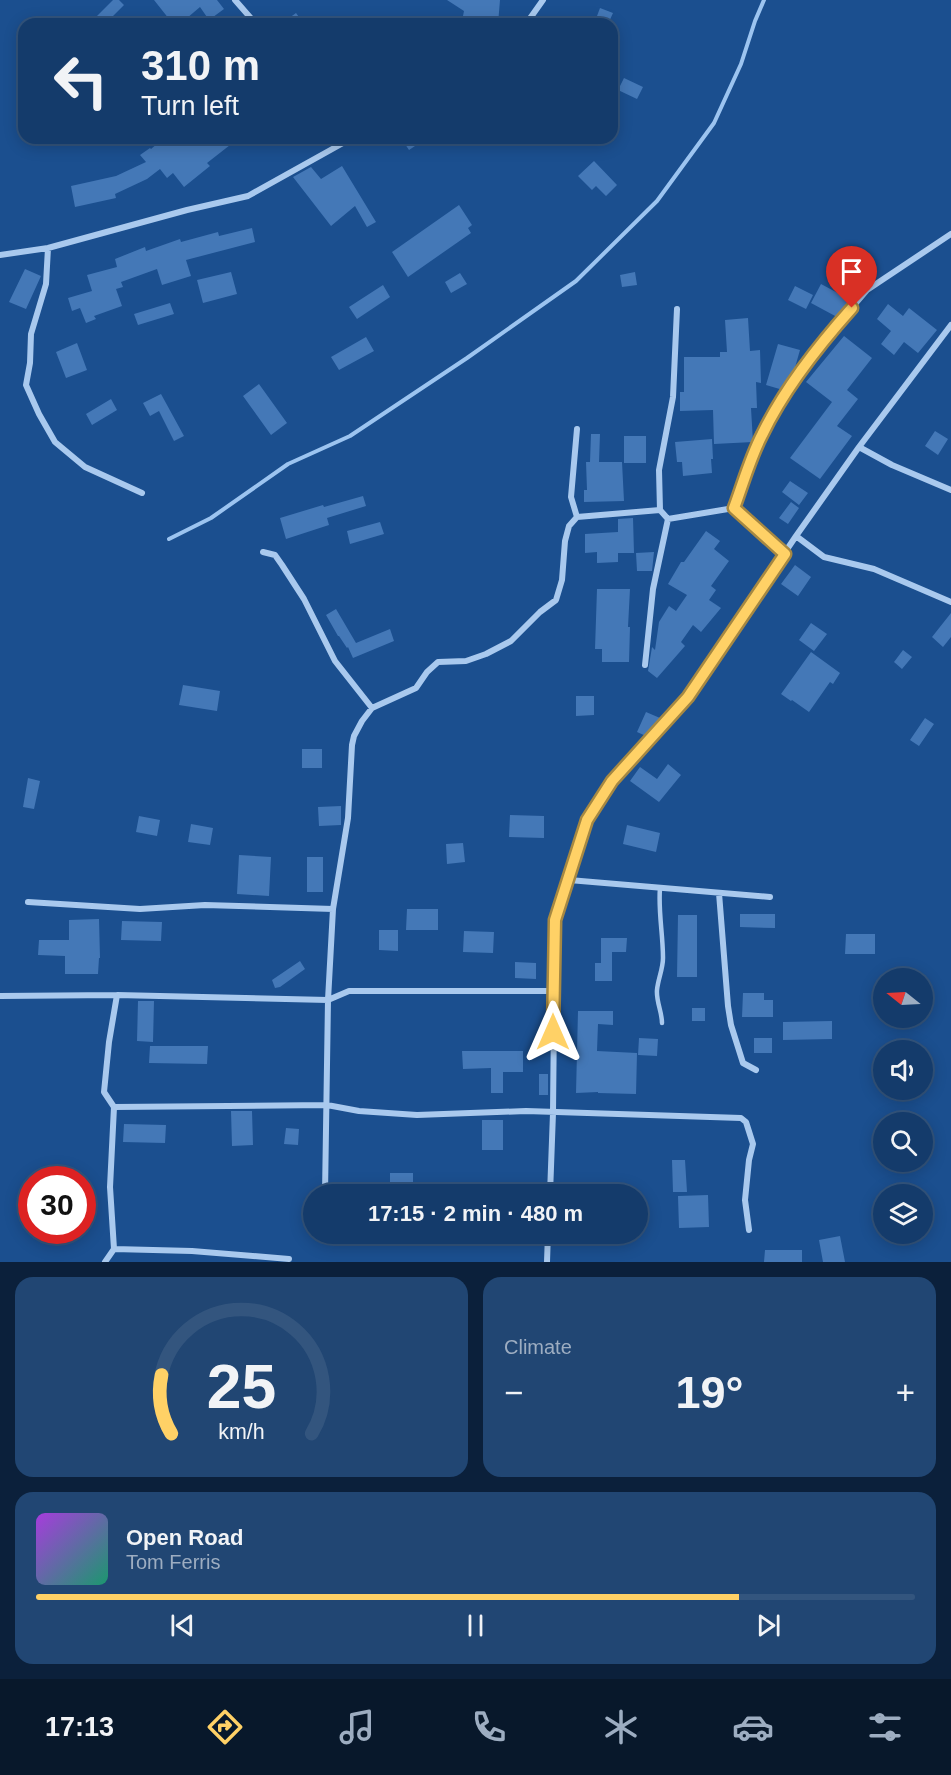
<!DOCTYPE html>
<html lang="en">
<head>
<meta charset="utf-8">
<style>
  :root { --surface:#143b6b; --page:#214673; --text:#f1f3f6; --muted:#9dadc1; --line:#33557e; --accent:#ffd166 }
  body { margin:0; font-family:Arial,sans-serif; background:var(--page); color:var(--text); height:100vh; display:flex; flex-direction:column; font-size:22px; white-space:nowrap }
  * { box-sizing:border-box; margin:0 }
  p { font-size:20px; color:var(--muted) }
  .icon { flex:none; width:33px; height:33px; fill:none; stroke:currentColor; stroke-width:2; stroke-linecap:round; stroke-linejoin:round }
  .map { position:relative; height:1262px; overflow:hidden }
  .sheet { display:flex; flex-direction:column; gap:15px; padding:15px; background:#0b203b; flex:1 }
  .sheet>* { flex:none }
  .guide { position:absolute; left:18px; top:18px; width:600px; height:126px; border-radius:18px; box-shadow:0 3px 15px #0003,0 0 0 2px var(--line); background:#143b6b; color:var(--text); overflow:hidden }
  .needle { width:39px; rotate:288deg }
  .fabs { position:absolute; left:873px; top:968px; display:grid; gap:12px }
  .fabs a { display:grid; place-items:center; width:60px; height:60px; border-radius:50%; background:var(--surface); box-shadow:0 3px 15px #0003,0 0 0 2px var(--line); font-size:30px }
  .speed { position:absolute; left:18px; top:1166px; display:flex; gap:12px; font-size:30px; font-weight:700; text-align:center }
  .speed>* { display:grid; place-content:center; width:78px; height:78px; border-radius:50%; background:var(--surface); box-shadow:0 3px 15px #0003,0 0 0 2px var(--line); line-height:1 }
  .speed .limit { border:9px solid #d22; background:#fff; color:#111 }
  .pin { position:absolute; display:grid; place-items:center; width:51px; height:51px; color:#fff; margin:-62px -26px; border-radius:50% 50% 50% 0; rotate:-45deg; box-shadow:0 0 6px #0007 }
  .pin .icon { rotate:45deg }
  .me { position:absolute; width:66px; margin:-33px; rotate:0deg; stroke-linejoin:round; filter:drop-shadow(0 0 4px #0008) }
  .turn { display:flex; align-items:center; gap:21px; height:126px; padding:0 24px; font-size:27px }
  .turn .icon { width:78px; height:78px; stroke-width:2.5 }
  .turn b { display:block; font-size:42px; line-height:51px }
  .big { font-size:45px; font-weight:700; line-height:1.1 }
  .sheet .card { flex:1; display:flex; flex-direction:column; justify-content:center; gap:9px; min-width:0; padding:0 21px; border-radius:18px; background:var(--page) }
  .sheet .dial { align-items:center; gap:0 }
  .dial svg { height:156px; overflow:visible; fill:none; stroke:var(--line); stroke-width:7; stroke-linecap:round; text-anchor:middle }
  .dial text { fill:var(--text); stroke:none }
  .song { display:flex; align-items:center; gap:18px }
  .cover { width:72px; height:72px; border-radius:9px; background:linear-gradient(135deg,hsl(280 70% 55%),hsl(160 70% 35%)) }
  .played { height:6px; border-radius:3px; background:linear-gradient(90deg,var(--accent) 80%,var(--line) 80%) }
  .keys { display:flex; justify-content:space-around; direction:ltr }
  .heat { display:flex; justify-content:space-between; align-items:center; font-size:33px; direction:ltr }
  .sheet .tiles { flex:1; display:grid; gap:15px; grid-template-columns:1fr 1fr }
  .card:last-child { grid-column:span 2 }
  .trip { position:absolute; left:303px; top:1184px; width:345px; height:60px; border-radius:30px; background:var(--surface); box-shadow:0 3px 15px #0003,0 0 0 2px var(--line); font-weight:700; line-height:60px; text-align:center }
  .tabs { display:flex; height:96px; justify-content:space-around; align-items:center; background:#08182b; color:var(--muted) }
  .tabs .icon { width:42px; height:42px }
  .tabs .on { color:var(--accent) }
  .tabs b { font-size:27px; color:var(--text) }
  .map>svg:first-child { display:block }
  .lines { fill:none; stroke-linecap:round; stroke-linejoin:round }
  .stream { stroke:#9cc4f0; stroke-width:4 }
  .building { fill:#4478b7 }
  .service { stroke:#a9c9ee; stroke-width:4.5 }
  .minor { stroke:#a9c9ee; stroke-width:6 }
  .route-casing { stroke:#a68842; stroke-width:15 }
  .route { stroke:#ffd166; stroke-width:10 }
</style>
</head>
<body>
<div class="map">
<svg width="951" height="1262" viewBox="0 0 951 1262">
  <rect width="100%" height="100%" fill="#1b4f8f"/>
  <g class="lines">
    <path class="stream" d="M169 539 211 518 288 464 350 436 467 358 576 281 657 201 714 123 741 64 755 21 764 0"/>
  </g>
  <path class="building" d="M113 0H119L124 5 109 20 107 18 103 23 97 16Z
    M154 0H217L224 9 209 20 200 7 180 24H173Z
    M447 0H500L498 24H472V17L463 16 464 11Z
    M600 8 613 13 608 24H594Z
    M296 13 304 24H281Z
    M624 78 643 87 637 99 618 90Z
    M164 138H239L207 163 210 166 184 187 173 173 167 178 160 169 147 179 115 194 116 198 75 207 71 186 116 176 146 162 140 155 150 148 151 149Z
    M401 138H414L418 144 409 150Z
    M594 161 617 185 606 196 596 186 592 190 578 176Z
    M342 166 376 222 367 227 355 206 331 226 293 177 311 167 321 179Z
    M459 205 472 225 468 228 471 233 408 277 392 252Z
    M252 228 255 242 186 260 191 276 162 285 157 269 121 282 123 287 116 289 122 306 94 316 96 319 86 323 80 308 72 311 68 298 92 291 87 275 117 267 115 259 145 247 146 251 180 239 181 242 218 232 219 236Z
    M25 269 41 276 26 309 9 302Z
    M231 272 237 294 203 303 197 280Z
    M635 272 637 285 622 287 620 275Z
    M460 273 467 284 451 293 445 282Z
    M821 284 849 299 844 309 837 317 811 303Z
    M383 285 390 297 357 319 349 307Z
    M795 286 813 295 806 309 788 300Z
    M170 303 174 314 138 325 134 314Z
    M888 304 903 316 909 308 937 330 918 353 904 342 894 355 881 344 891 331 877 319Z
    M748 318 750 351 760 350 761 383 756 382 757 408H751L753 442 714 444 713 410 680 411V392H684V357H720V352H727L725 320Z
    M844 336 872 358 847 390 858 399 837 426 852 436 820 479 790 458 832 402 806 382Z
    M366 337 374 351 339 370 331 357Z
    M77 343 87 370 66 378 56 352Z
    M778 344 800 350 792 378 783 390 766 385Z
    M259 384 287 423 271 435 243 396Z
    M161 394 184 436 174 441 159 411 150 416 143 403Z
    M111 399 117 410 92 425 86 414Z
    M935 431 948 439 938 455 925 446Z
    M591 434H600L599 462H622L624 501 584 502V490H587L586 462H590Z
    M624 436H646V463H624Z
    M712 439 713 459H711L712 473 683 476 682 462H677L675 442Z
    M790 481 808 493 799 505 782 492Z
    M363 496 366 506 327 518 329 525 286 539 280 518 323 505 324 507Z
    M791 502 799 508 788 524 779 518Z
    M633 518 634 553H618V562L597 563V552L585 553V534L618 532V519Z
    M380 522 384 534 350 544 347 531Z
    M706 531 720 541 714 549 729 561 711 586 716 590 709 600 721 608 701 632 693 625 681 642 685 646 657 678 648 671 652 647 655 650 659 622 669 606 676 611 687 595 668 584 681 562H684Z
    M654 552 652 571H637L636 553Z
    M795 565 811 577 798 596 781 584Z
    M597 589H630L628 627H630L629 662H602V649H595Z
    M336 609 356 643 390 629 394 641 353 658 348 647 347 648 339 636H338L326 615Z
    M951 613V637L943 647 932 637Z
    M811 623 827 634 814 651 799 640Z
    M903 650 912 657 902 669 894 662Z
    M811 652 840 673 833 684 830 682 809 712 792 700 791 701 781 694Z
    M183 685 220 691 217 711 179 705Z
    M576 696H594V715L576 716Z
    M646 712 660 718 658 723 646 736 637 732Z
    M925 718 934 724 919 746 910 740Z
    M302 749H322V768H302Z
    M668 764 681 775 659 802 630 781 640 767 657 779Z
    M28 778 40 781 34 809 23 807Z
    M341 806V825L319 826 318 807Z
    M510 815 544 816V838L509 837Z
    M139 816 160 820 157 836 136 832Z
    M191 824 213 828 210 845 188 842Z
    M627 825 660 833 656 852 623 844Z
    M463 843 465 862 447 864 446 844Z
    M239 855 271 857 269 896 237 894Z
    M307 857H323V892H307Z
    M407 909H438V930H406Z
    M740 914H775V928L740 927Z
    M678 915H697V977H677Z
    M99 919 100 958H99L98 974H65V956L38 955 39 940H69V920Z
    M122 921 162 922 161 941 121 940Z
    M379 930H398V951L379 950Z
    M464 931 494 932 493 953 463 952Z
    M846 934H875V954H845Z
    M601 938H627L626 952H612V981H595V963H601Z
    M300 961 305 969 280 987 275 988 272 980Z
    M515 962 536 963V979L515 978Z
    M743 993H764V1000H773V1017H742Z
    M138 1001H154L153 1042 137 1041Z
    M692 1008H705V1021H692Z
    M578 1011H613V1025L598 1024 597 1051 637 1053 636 1094 598 1093V1092L576 1093Z
    M832 1021V1039L783 1040V1022Z
    M639 1038 658 1039 657 1056 638 1055Z
    M754 1038H772V1053H754Z
    M150 1046H208L207 1064 149 1063Z
    M462 1051H523V1072H503V1093H491V1068L463 1069Z
    M539 1074H548V1095H539Z
    M231 1111H252L253 1145 232 1146Z
    M482 1120H503V1150H482Z
    M124 1124 166 1125 165 1143 123 1142Z
    M286 1128 299 1129 298 1145 284 1144Z
    M672 1160H685L687 1192H673Z
    M390 1173H413V1194H367V1184H390Z
    M708 1195 709 1227 679 1228 678 1196Z
    M840 1236 845 1262H823L819 1240Z
    M765 1250H802V1262H764Z"/>
  <g class="lines">
    <path class="service" d="M660 888C658 911 663 934 663 958 663 969 658 979 657 990 656 1001 662 1012 662 1023"/>
    <path class="minor" d="M235 0 256 24
      M526 24 543 0
      M48 248 46 284 31 334 30 363 26 385 39 414 55 442 85 467 142 493
      M0 255 48 248 187 210 248 196 352 138
      M859 447 892 465 951 490
      M577 517 571 497 577 429
      M668 519 660 510 659 470 673 397 677 309
      M668 519 734 508
      M796 536 824 557 874 569 951 602
      M263 552 275 555 282 565 304 599 335 661 372 708
      M785 554 734 508 761 437 775 410 836 326 867 290 951 234
      M645 665 653 589 668 519
      M569 880 770 897
      M719 893 728 1006 731 1025 743 1063 756 1070
      M28 902 140 909 205 905 333 909
      M0 996 117 995
      M114 1107 327 1105 359 1111 417 1115 526 1111 741 1118 746 1122 753 1144 749 1160 745 1200 749 1230
      M325 1194 328 1000 333 909 348 818 352 745 354 736 362 721 372 708 416 688 427 672 438 662 466 661 486 654 511 641 540 612 556 600 562 580 565 541 569 526 577 517 660 510
      M550 1194 553 1113 555 920 587 820 612 781 688 697 796 536 859 447 951 325
      M114 1249 192 1251 289 1259
      M105 1262 114 1249 110 1187 114 1107 104 1092 109 1042 117 995 328 1000 349 991H553
      M547 1262 548 1233"/>
  </g>
  <g class="lines">
    <defs>
      <path id="route" d="M553 1032 555 920 587 820 612 781 688 697 785 554 734 508C743 484 750 458 762 435 784 389 818 346 852 308"/>
    </defs>
    <use href="#route" class="route-casing"/>
    <use href="#route" class="route"/>
  </g>
</svg>
<div class="fabs">
<a><svg class="needle" viewBox="-14 -14 28 28"><path d="M0-13l5 13h-10z" fill="#e53935"/><path d="M0 13l5-13h-10z" fill="#9dadc1"/></svg></a>
<a><svg class="icon" aria-label="sound" viewBox="0 0 24 24"><path d="M4 9h4l5-4v14l-5-4H4zM17 9q2 3 0 6"/></svg></a>
<a><svg class="icon" aria-label="search" viewBox="0 0 24 24"><circle cx="10" cy="10" r="6"/><path d="M15 15l6 6"/></svg></a>
<a><svg class="icon" aria-label="layers" viewBox="0 0 24 24"><path d="M12 4l9 5-9 5-9-5zM3 14l9 5 9-5"/></svg></a>
</div>
<div class="speed"><div class="limit">30</div></div>
<div class="pin" style="left:852px;top:308px;background:#d93025"><svg class="icon" aria-label="arrive" viewBox="0 0 24 24"><path d="M6 21V4h12l-3 4 3 4H6"/></svg></div>
<svg class="me" style="left:553px;top:1032px" viewBox="-20 -20 40 40"><path d="M0-17L14 15 0 8-14 15z" fill="#ffd166" stroke="#fff" stroke-width="4"/></svg>
<div class="trip">17:15 · 2 min · 480 m</div>
<div class="guide">
<div class="turn"><svg class="icon" aria-label="left" viewBox="0 0 24 24"><path d="M17 20v-9H6M10 6l-5 5 5 5"/></svg><div><b>310 m</b>Turn left</div></div>
</div>
</div>
<section class="sheet">
<div class="tiles">
<div class="card dial"><svg viewBox="0 0 100 80">
<path d="M14 69A42 42 0 1 1 86 69"/>
<path d="M14 69A42 42 0 0 1 9 39" stroke="#ffd166"/>
<text x="50" y="56" font-size="32" font-weight="700">25</text>
<text x="50" y="72" font-size="11">km/h</text>
</svg></div>
<div class="card"><p>Climate</p>
<div class="heat"><a>−</a><b class="big">19°</b><a>+</a></div>
</div>
<div class="card">
<div class="song"><i class="cover"></i><div><b>Open Road</b><p>Tom Ferris</p></div></div>
<div class="played"></div>
<div class="keys"><svg class="icon" aria-label="previous" viewBox="0 0 24 24"><path d="M18 5L8 12l10 7zM5 5v14"/></svg><svg class="icon" aria-label="pause" viewBox="0 0 24 24"><path d="M8 5v14M16 5v14"/></svg><svg class="icon" aria-label="next" viewBox="0 0 24 24"><path d="M6 5l10 7-10 7zM19 5v14"/></svg></div>
</div>
</div>
</section>
<nav class="tabs">
<b>17:13</b>
<svg class="icon on" aria-label="directions" viewBox="0 0 24 24"><path d="M12 3l9 9-9 9-9-9zM9 14v-3h6M13 9l2 2-2 2"/></svg>
<svg class="icon" aria-label="music" viewBox="0 0 24 24"><path d="M9 18V5l10-2v13"/><circle cx="6" cy="18" r="3"/><circle cx="16" cy="16" r="3"/></svg>
<svg class="icon" aria-label="phone" viewBox="0 0 24 24"><path d="M5 4h4l2 5-3 2q2 4 5 5l2-3 5 2v4C11 20 4 13 5 4z"/></svg>
<svg class="icon" aria-label="climate" viewBox="0 0 24 24"><path d="M12 3v18M4 7l16 10M4 17L20 7"/></svg>
<svg class="icon" aria-label="car" viewBox="0 0 24 24"><path d="M5 17H2v-5l4-1 3-4h7l3 4 3 1v5h-3M9 17h6M6 11h13"/><circle cx="7" cy="17" r="2"/><circle cx="17" cy="17" r="2"/></svg>
<svg class="icon" aria-label="filters" viewBox="0 0 24 24"><path d="M4 7h16M4 17h16"/><circle cx="9" cy="7" r="2"/><circle cx="15" cy="17" r="2"/></svg>
</nav>
</body>
</html>
